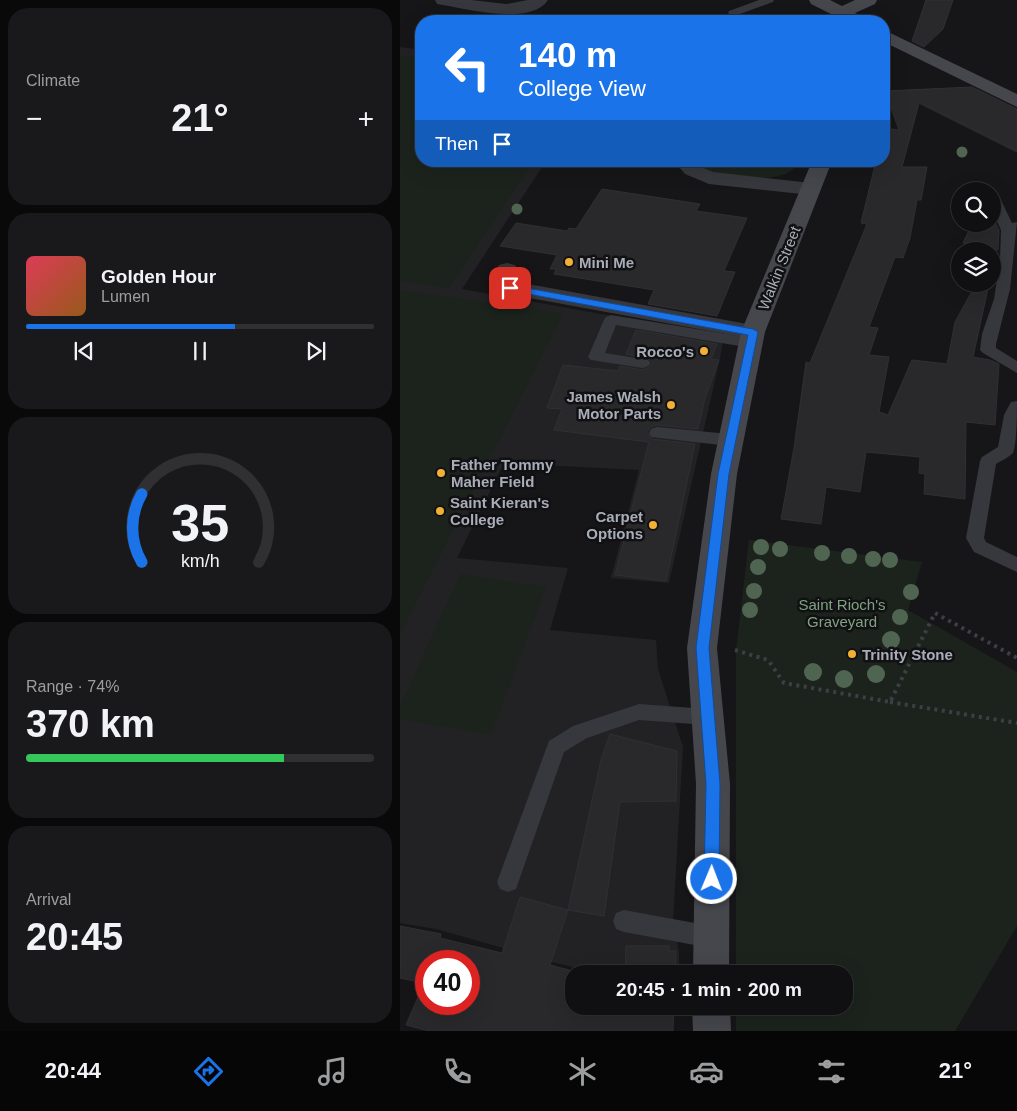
<!DOCTYPE html>
<html lang="en">
<head>
<meta charset="utf-8">
<style>
  :root { --surface:#101012; --page:#19191b; --text:#f1f3f6; --muted:#9c9d9f; --line:#303032; --accent:#1a73e8 }
  body { margin:0; font-family:Helvetica,sans-serif; background:var(--page); color:var(--text); height:100vh; display:flex; flex-direction:column; font-size:19px; white-space:nowrap }
  * { box-sizing:border-box; margin:0 }
  p { font-size:16px; color:var(--muted) }
  .icon { flex:none; width:28px; height:28px; fill:none; stroke:currentColor; stroke-width:2; stroke-linecap:round; stroke-linejoin:round }
  .map { position:relative; flex:1; overflow:hidden }
  .details { display:flex; flex-direction:column; gap:8px; padding:8px; background:#09090a; width:400px }
  .details>* { flex:none }
  .guide { position:absolute; left:15px; top:15px; width:475px; height:152px; border-radius:20px; box-shadow:0 5px 20px #0002,0 0 0 1px var(--line); background:#1a73e8; color:#fff; overflow:hidden }
  .buttons { position:absolute; left:551px; top:182px; display:grid; gap:10px }
  .buttons a { display:grid; place-items:center; width:50px; height:50px; border-radius:50%; background:var(--surface); box-shadow:0 5px 20px #0002,0 0 0 1px var(--line); font-size:25px }
  .speed { position:absolute; left:15px; top:950px; display:flex; gap:10px; font-size:25px; font-weight:700; text-align:center }
  .speed>* { display:grid; place-content:center; width:65px; height:65px; border-radius:50%; background:var(--surface); box-shadow:0 5px 20px #0002,0 0 0 1px var(--line); line-height:1 }
  .speed .limit { border:8px solid #d22; background:#fff; color:#111 }
  .pin { position:absolute; display:grid; place-items:center; width:42px; height:42px; color:#fff; margin:-21px; border-radius:10px; box-shadow:0 2px 8px #0006 }
  .me { position:absolute; width:55px; margin:-28px; rotate:1deg; stroke-linejoin:round; filter:drop-shadow(0 0 4px #0008) }
  .turn { display:flex; align-items:center; gap:18px; height:105px; padding:0 20px; font-size:22px }
  .turn .icon { width:65px; height:65px; stroke-width:2.5 }
  .turn b { display:block; font-size:35px; line-height:42px }
  .then { display:flex; align-items:center; height:48px; padding:0 20px; background:#0003; gap:10px; font-size:19px }
  .big { font-size:38px; font-weight:800; line-height:1.1 }
  .details .tile { flex:1; display:flex; flex-direction:column; justify-content:center; gap:8px; min-width:0; padding:0 18px; border-radius:20px; background:var(--page) }
  .details .dial { align-items:center; gap:0 }
  .dial svg { height:130px; overflow:visible; fill:none; stroke:var(--line); stroke-width:7; stroke-linecap:round; text-anchor:middle }
  .dial text { fill:var(--text); stroke:none }
  .song { display:flex; align-items:center; gap:15px }
  .cover { width:60px; height:60px; border-radius:8px; background:linear-gradient(135deg,hsl(350 70% 55%),hsl(30 70% 35%)) }
  .played { height:5px; border-radius:2px; background:linear-gradient(90deg,var(--accent) 60%,var(--line) 60%) }
  .keys { display:flex; justify-content:space-around; direction:ltr }
  .heat { display:flex; justify-content:space-between; align-items:center; font-size:28px; direction:ltr }
  .charge { height:8px; border-radius:4px; background:linear-gradient(90deg,#34c759 74%,var(--line) 0) }
  .trip { position:absolute; left:165px; top:965px; width:288px; height:50px; border-radius:20px; background:var(--surface); box-shadow:0 5px 20px #0002,0 0 0 1px var(--line); font-weight:800; line-height:50px; text-align:center }
  .dock { display:flex; height:80px; justify-content:space-around; align-items:center; background:#060607; color:var(--muted) }
  .dock .icon { width:35px; height:35px }
  .dock .current { color:var(--accent) }
  .dock b { font-size:22px; color:var(--text) }
  main { display:flex; flex:1; min-height:0 }
  .map>svg:first-child { display:block }
  .built { fill:#222225 }
  .green { fill:#1c231d }
  .building { fill:#29292c; stroke:#303034; fill-rule:evenodd }
  .lines { fill:none; stroke-linecap:round; stroke-linejoin:round }
  .path { stroke:#3d3f44; stroke-width:4; stroke-dasharray:3 4.5; stroke-linecap:butt }
  .lane { fill:#37383d; fill-rule:evenodd }
  .street { fill:#37383d; fill-rule:evenodd }
  .secondary { fill:#45474d; fill-rule:evenodd }
  .tree { fill:#506452 }
  .route { fill:#1a73e8; stroke:#114b97 }
  .poi-dot { fill:#f2b134; stroke:#111113; stroke-width:2 }
  .labels { text-anchor:middle; dominant-baseline:central; stroke-width:5; stroke-linejoin:round; paint-order:stroke }
  .poi-label { font-size:15px; font-weight:bold; fill:#a8adb8; stroke:#111113; text-anchor:start }
  .street-label { font-size:15px; fill:#a8adb8; stroke:#111113 }
  .park-label { font-size:15px; fill:#7fa381; stroke:#111113 }
</style>
</head>
<body>
<main>
<section class="details">
<div class="tile"><p>Climate</p>
<div class="heat"><a>−</a><b class="big">21°</b><a>+</a></div>
</div>
<div class="tile">
<div class="song"><i class="cover"></i><div><b>Golden Hour</b><p>Lumen</p></div></div>
<div class="played"></div>
<div class="keys"><svg class="icon" aria-label="previous" viewBox="0 0 24 24"><path d="M18 5L8 12l10 7zM5 5v14"/></svg><svg class="icon" aria-label="pause" viewBox="0 0 24 24"><path d="M8 5v14M16 5v14"/></svg><svg class="icon" aria-label="next" viewBox="0 0 24 24"><path d="M6 5l10 7-10 7zM19 5v14"/></svg></div>
</div>
<div class="tile dial"><svg viewBox="0 0 100 80">
<path d="M14 69A42 42 0 1 1 86 69"/>
<path d="M14 69A42 42 0 0 1 14 27" stroke="#1a73e8"/>
<text x="50" y="56" font-size="32" font-weight="700">35</text>
<text x="50" y="72" font-size="11">km/h</text>
</svg></div>
<div class="tile"><p>Range · 74%</p><b class="big">370 km</b><div class="charge"></div></div>
<div class="tile"><p>Arrival</p><b class="big">20:45</b></div>
</section>
<div class="map">
<svg width="617" height="1031" viewBox="0 0 617 1031">
  <rect width="100%" height="100%" fill="#161618"/>
  <path class="built" d="M0 47 21 50V161H146L62 289 324 336 320 358 269 583 211 578 239 470 104 463 57 558 168 568 150 630 256 640 258 669 283 747 273 922 279 952V974H203L156 963 36 929 0 923Z"/>
  <path class="green" d="M0 55 21 58V161H134L49 288 0 281Z
    M296 161H399C389 184 351 177 331 175 324 174 315 174 308 171 304 169 300 165 296 161Z
    M0 290 164 313 0 634Z
    M349 540 522 562 508 610 617 672V926L555 1031H336V1006H444V974H336V650Z
    M60 574 146 587 91 735 0 719V707Z"/>
  <path class="building" d="M526 0H553L543 29 524 47 512 41Z
    M572 87 617 109V152L519 103 502 167H527L521 200H517L510 238 503 258 495 257 469 327 478 328 469 355 489 357 479 412 488 415 512 360 547 364 555 322 576 284H589L573 357 590 360 599 364 595 425 566 422 565 499 524 494 525 474 519 473 520 457 466 452 460 492 426 487 421 524 381 519 394 448 406 362 410 363 467 224 461 223 476 161H484L485 128 499 130 485 91Z
    M202 189 300 204 296 211 347 218 324 271 335 272 317 316 248 304 254 290 154 274 156 269H150L157 255 100 246 116 223 167 231 169 228 176 229Z
    M592 216 599 230 598 250 563 243 572 224H592Z
    M236 330 317 344 311 359 319 360 305 398 298 429 257 425 250 427 247 432 251 439 295 444 266 581 215 575 249 442 154 430 162 409 147 408 163 365 218 371 220 366 243 370 249 367 253 363 249 359 226 354Z
    M210 734 277 751 276 801 220 802 204 916 168 910 201 760Z
    M120 897 168 910 150 965 184 974H174V1006H274L273 1031H29L6 1025 24 983 0 978V926L41 934 40 938 102 953ZM26 961H69V1004H26Z
    M226 946H269V951H276L275 974H225Z"/>
  <g class="lines">
    <path class="path" d="M335 650 368 660 384 683 490 702 535 613 617 658
      M490 702 617 723"/>
    <path class="lane" d="M359 0H374L373 2 337 15 333 16 328 13 329 11Z
      M592 192 599 196 612 223 617 222 610 289 596 344V348L617 361V373L583 353 580 350 582 334 594 299 600 260 601 230 592 211Z
      M211 315 351 338 356 340 359 343 356 346 351 348 216 325 205 353 248 360 251 363 248 366 243 368 191 360 188 357 204 320 206 317Z
      M617 401C617 413 617 443 613 453 609 457 601 461 596 464L584 538 586 542 617 557V572L574 552 566 538 580 461 582 457 598 447 604 415 611 402Z
      M257 427 329 434 335 436 337 440 335 444 329 446 251 437 249 433 251 429Z
      M239 704 307 709 314 711 317 717 314 723 307 725 239 720 187 738 164 752 116 889 108 892 100 889 97 882 149 741 173 726Z
      M224 910 311 926 319 929 323 937 319 945 311 948 224 932 216 929 213 921 216 913Z"/>
    <path class="street" d="M35 0H71L106 4 128 0H148C131 26 68 9 43 5L37 4Z
      M274 161H295L299 166 313 172 411 183 418 185 421 189 418 193 411 195 309 184 285 174Z
      M107 263 115 265 118 270 113 280 117 282 353 325 361 327 365 332 361 337 353 339 102 293 90 282 99 265Z"/>
    <path class="secondary" d="M409 0H430L442 6 455 0H477L475 4 455 13 464 17 466 21H445L411 4Z
      M484 30 617 94V107L484 42Z
      M412 161H432L365 332 337 474 317 648 330 784 329 974H293L296 784 287 648 311 474 341 332Z
      M292 1006H330L331 1031H293Z"/>
  </g>
  <g class="tree">
    <circle cx="562" cy="152" r="5.5"/>
    <circle cx="117" cy="209" r="5.5"/>
    <circle cx="361" cy="547" r="8"/>
    <circle cx="380" cy="549" r="8"/>
    <circle cx="422" cy="553" r="8"/>
    <circle cx="449" cy="556" r="8"/>
    <circle cx="473" cy="559" r="8"/>
    <circle cx="490" cy="560" r="8"/>
    <circle cx="358" cy="567" r="8"/>
    <circle cx="354" cy="591" r="8"/>
    <circle cx="511" cy="592" r="8"/>
    <circle cx="350" cy="610" r="8"/>
    <circle cx="500" cy="617" r="8"/>
    <circle cx="491" cy="640" r="9"/>
    <circle cx="413" cy="672" r="9"/>
    <circle cx="476" cy="674" r="9"/>
    <circle cx="444" cy="679" r="9"/>
  </g>
  <path class="route" d="M110 285 353 329 358 332 329 474 309 648 320 784 319 879 317 884 312 886 306 884 304 879 306 784 296 648 318 474 348 335 107 290 105 288Z"/>
  <g class="poi-dot">
    <circle cx="169" cy="262" r="5"/>
    <circle cx="304" cy="351" r="5"/>
    <circle cx="271" cy="405" r="5"/>
    <circle cx="41" cy="473" r="5"/>
    <circle cx="40" cy="511" r="5"/>
    <circle cx="253" cy="525" r="5"/>
    <circle cx="452" cy="654" r="5"/>
  </g>
  <g class="labels">
    <g class="poi-label">
      <text x="179" y="262">Mini Me</text>
      <text x="294" y="351" text-anchor="end">Rocco's</text>
      <text x="261" y="396" text-anchor="end">James Walsh<tspan x="261" dy="17">Motor Parts</tspan></text>
      <text x="51" y="464">Father Tommy<tspan x="51" dy="17">Maher Field</tspan></text>
      <text x="50" y="502">Saint Kieran's<tspan x="50" dy="17">College</tspan></text>
      <text x="243" y="516" text-anchor="end">Carpet<tspan x="243" dy="17">Options</tspan></text>
      <text x="462" y="654">Trinity Stone</text>
    </g>
    <g class="street-label">
      <text transform="translate(379 268) rotate(-68)">Walkin Street</text>
    </g>
    <g class="park-label">
      <text x="442" y="604">Saint Rioch's<tspan x="442" dy="17">Graveyard</tspan></text>
    </g>
  </g>
</svg>
<div class="buttons">
<a><svg class="icon" aria-label="search" viewBox="0 0 24 24"><circle cx="10" cy="10" r="6"/><path d="M15 15l6 6"/></svg></a>
<a><svg class="icon" aria-label="layers" viewBox="0 0 24 24"><path d="M12 4l9 5-9 5-9-5zM3 14l9 5 9-5"/></svg></a>
</div>
<div class="speed"><div class="limit">40</div></div>
<div class="pin" style="left:110px;top:288px;background:#d93025"><svg class="icon" aria-label="arrive" viewBox="0 0 24 24"><path d="M6 21V4h12l-3 4 3 4H6"/></svg></div>
<svg class="me" style="left:312px;top:879px" viewBox="-20 -20 40 40"><circle r="17" fill="#1a73e8" stroke="#fff" stroke-width="3"/><path d="M0-11L8 9 0 5-8 9z" fill="#fff"/></svg>
<div class="trip">20:45 · 1 min · 200 m</div>
<div class="guide">
<div class="turn"><svg class="icon" aria-label="left" viewBox="0 0 24 24"><path d="M17 20v-9H6M10 6l-5 5 5 5"/></svg><div><b>140 m</b>College View</div></div>
<div class="then">Then<svg class="icon" aria-label="arrive" viewBox="0 0 24 24"><path d="M6 21V4h12l-3 4 3 4H6"/></svg></div>
</div>
</div>
</main>
<nav class="dock">
<b>20:44</b>
<svg class="icon current" aria-label="directions" viewBox="0 0 24 24"><path d="M12 3l9 9-9 9-9-9zM9 14v-3h6M13 9l2 2-2 2"/></svg>
<svg class="icon" aria-label="music" viewBox="0 0 24 24"><path d="M9 18V5l10-2v13"/><circle cx="6" cy="18" r="3"/><circle cx="16" cy="16" r="3"/></svg>
<svg class="icon" aria-label="phone" viewBox="0 0 24 24"><path d="M5 4h4l2 5-3 2q2 4 5 5l2-3 5 2v4C11 20 4 13 5 4z"/></svg>
<svg class="icon" aria-label="climate" viewBox="0 0 24 24"><path d="M12 3v18M4 7l16 10M4 17L20 7"/></svg>
<svg class="icon" aria-label="car" viewBox="0 0 24 24"><path d="M5 17H2v-5l4-1 3-4h7l3 4 3 1v5h-3M9 17h6M6 11h13"/><circle cx="7" cy="17" r="2"/><circle cx="17" cy="17" r="2"/></svg>
<svg class="icon" aria-label="filters" viewBox="0 0 24 24"><path d="M4 7h16M4 17h16"/><circle cx="9" cy="7" r="2"/><circle cx="15" cy="17" r="2"/></svg>
<b>21°</b>
</nav>
</body>
</html>
